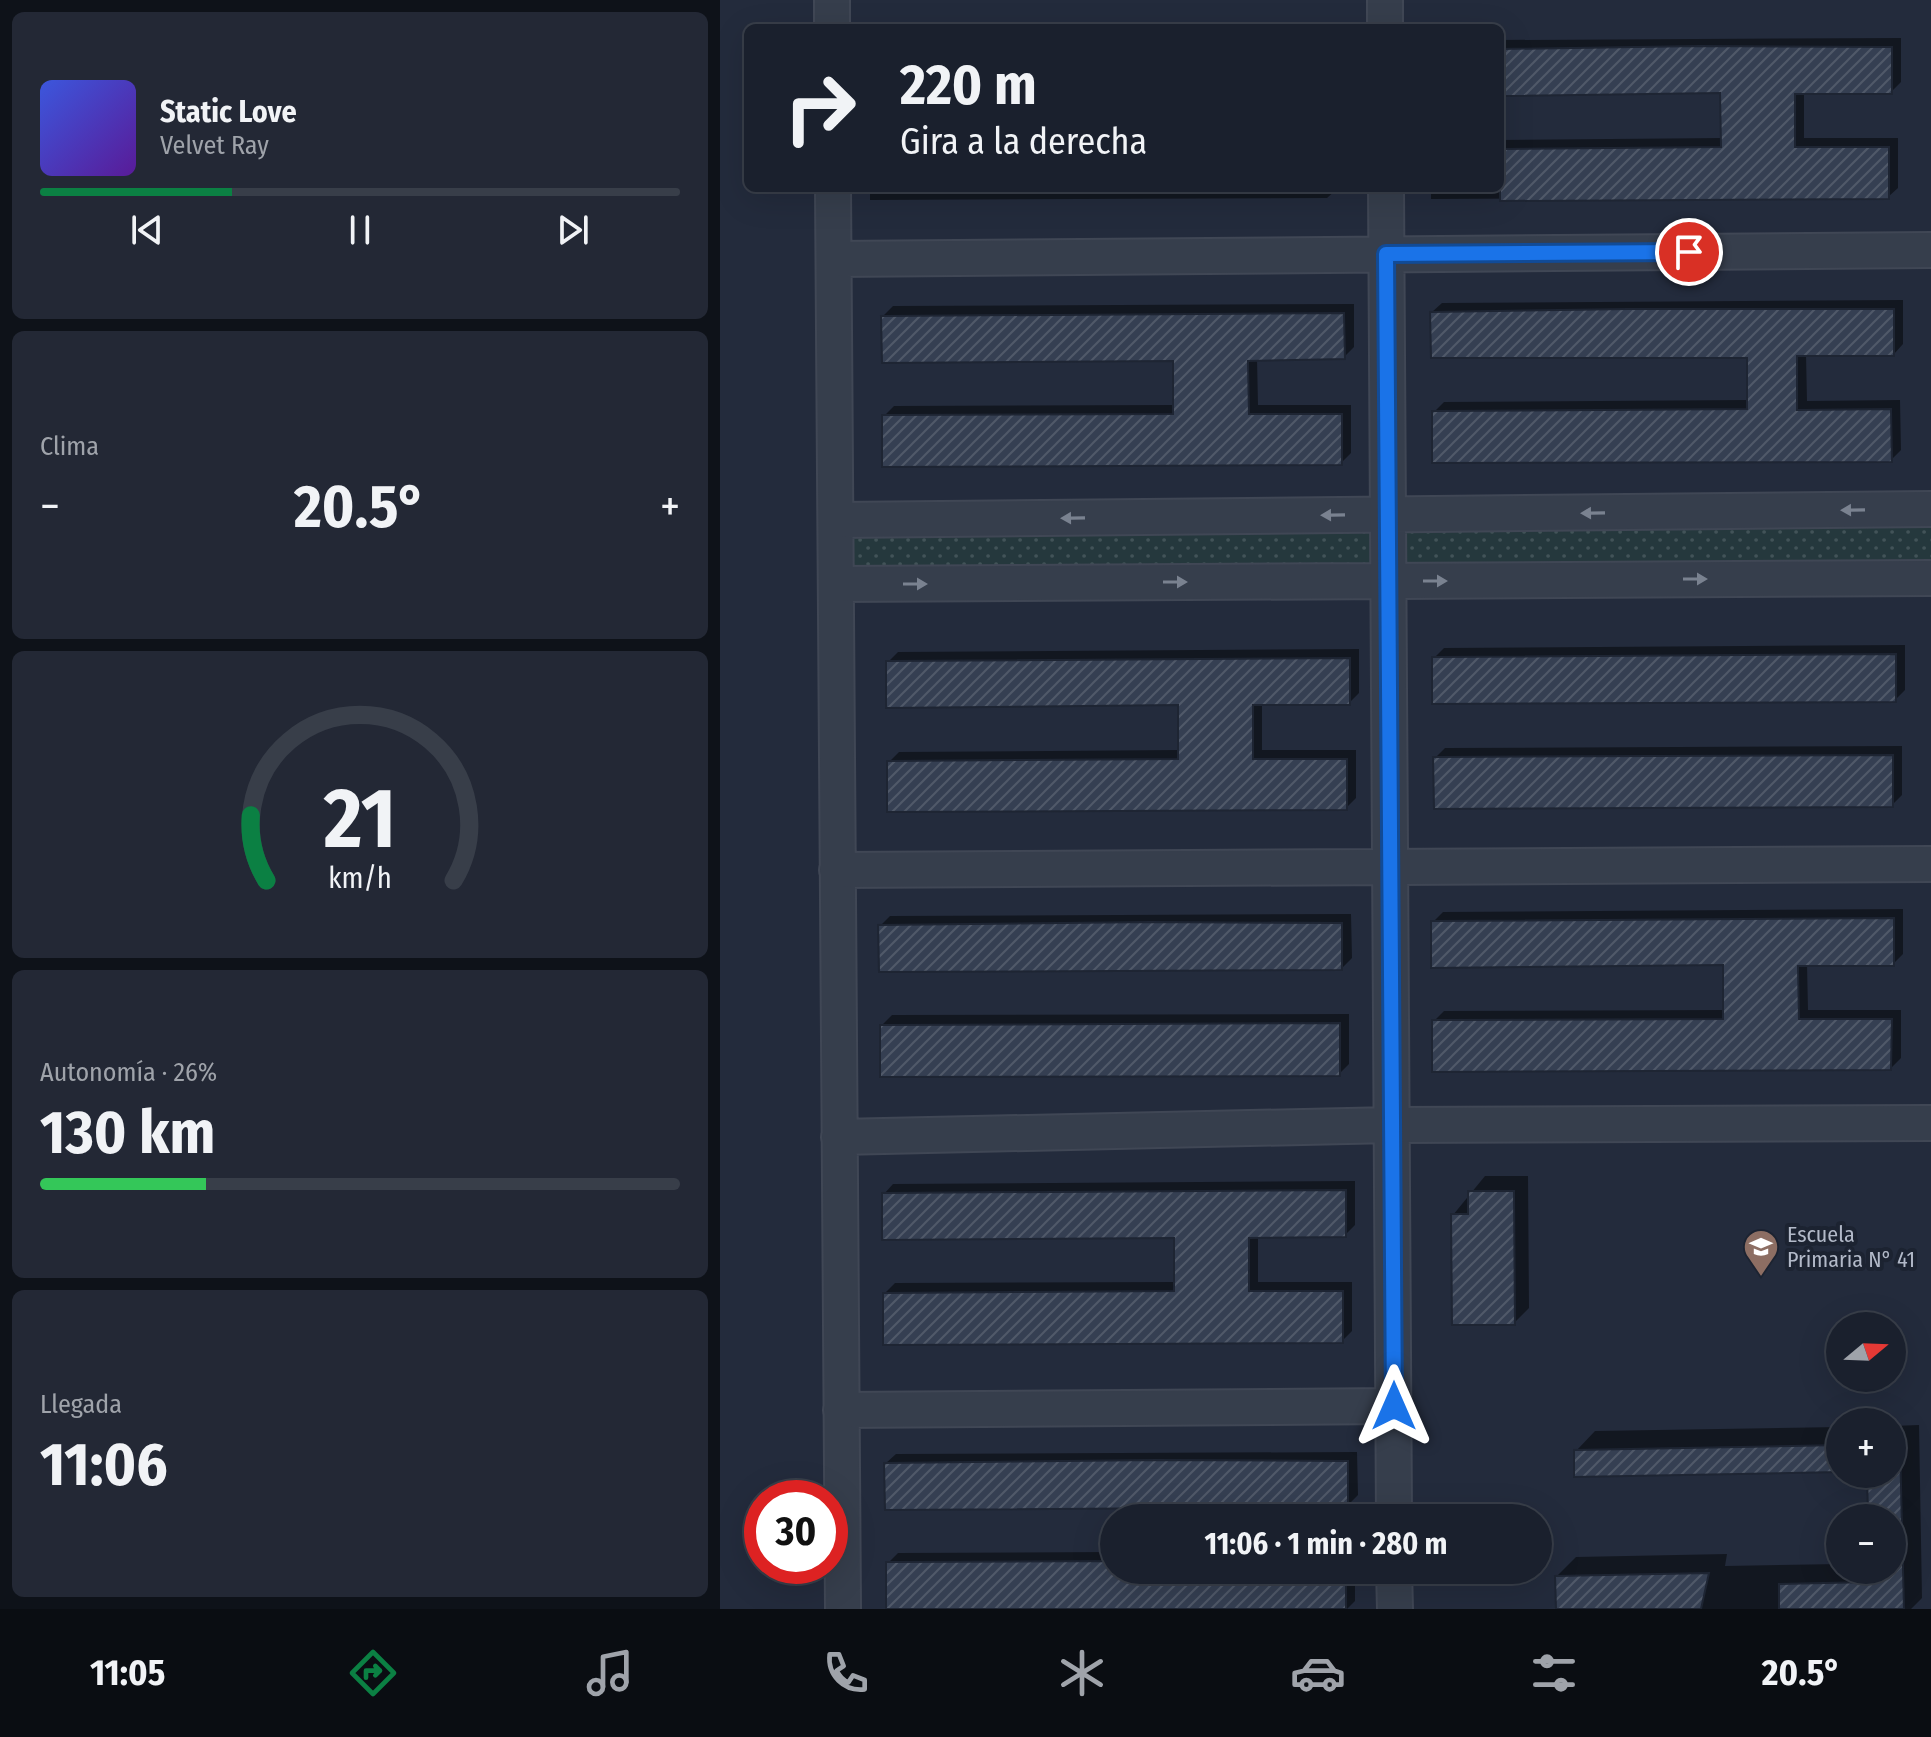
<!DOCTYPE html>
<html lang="es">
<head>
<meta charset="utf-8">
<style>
  :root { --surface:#1a202d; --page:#232835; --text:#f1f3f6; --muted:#9fa3aa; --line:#383e49; --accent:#0b8043 }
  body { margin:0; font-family:"Fira Sans Condensed",sans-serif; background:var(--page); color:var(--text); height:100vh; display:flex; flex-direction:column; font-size:30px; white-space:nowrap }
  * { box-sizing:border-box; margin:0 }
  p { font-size:26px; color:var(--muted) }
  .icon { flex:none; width:44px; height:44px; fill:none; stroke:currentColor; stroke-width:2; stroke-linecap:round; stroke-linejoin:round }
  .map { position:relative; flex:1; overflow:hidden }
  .panel { display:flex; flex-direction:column; gap:12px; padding:12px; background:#0e1219; width:720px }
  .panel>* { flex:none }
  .top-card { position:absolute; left:24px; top:24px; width:760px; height:168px; border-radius:12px; box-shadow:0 8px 32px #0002,0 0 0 2px var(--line); background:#1a202d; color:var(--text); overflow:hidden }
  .needle { width:52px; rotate:71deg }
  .tools { position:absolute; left:1106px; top:1312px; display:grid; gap:16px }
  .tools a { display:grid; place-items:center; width:80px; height:80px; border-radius:50%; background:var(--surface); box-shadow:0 8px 32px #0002,0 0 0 2px var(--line); font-size:40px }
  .speed { position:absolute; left:24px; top:1480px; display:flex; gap:16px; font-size:40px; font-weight:700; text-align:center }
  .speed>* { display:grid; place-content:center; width:104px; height:104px; border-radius:50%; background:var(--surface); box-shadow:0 8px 32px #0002,0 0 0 2px var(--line); line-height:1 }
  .speed .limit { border:12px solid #d22; background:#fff; color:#111 }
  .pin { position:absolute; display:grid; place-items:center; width:68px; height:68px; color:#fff; margin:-34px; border:4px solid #fff; border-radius:50%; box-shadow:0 2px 8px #0007 }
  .me { position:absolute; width:88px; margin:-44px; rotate:0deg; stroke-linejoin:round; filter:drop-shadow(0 0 6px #0008) }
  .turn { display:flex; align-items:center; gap:28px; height:168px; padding:0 24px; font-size:36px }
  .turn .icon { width:104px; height:104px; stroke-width:2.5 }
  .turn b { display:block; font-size:56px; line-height:68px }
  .big { font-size:60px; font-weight:700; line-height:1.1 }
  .panel .tile { flex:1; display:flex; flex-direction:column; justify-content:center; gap:12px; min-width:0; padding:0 28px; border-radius:12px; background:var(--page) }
  .panel .dial { align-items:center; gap:0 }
  .dial svg { height:208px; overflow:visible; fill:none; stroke:var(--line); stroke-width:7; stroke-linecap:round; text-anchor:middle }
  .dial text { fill:var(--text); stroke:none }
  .song { display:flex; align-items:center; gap:24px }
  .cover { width:96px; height:96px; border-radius:12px; background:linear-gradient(135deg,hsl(230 70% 55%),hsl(270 70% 35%)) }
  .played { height:8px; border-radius:4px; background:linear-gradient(90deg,var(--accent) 30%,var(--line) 30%) }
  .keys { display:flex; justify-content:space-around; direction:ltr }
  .heat { display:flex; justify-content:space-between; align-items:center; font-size:44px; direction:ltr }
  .charge { height:12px; border-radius:6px; background:linear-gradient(90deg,#34c759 26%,var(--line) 0) }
  .trip { position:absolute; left:380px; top:1504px; width:452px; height:80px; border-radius:40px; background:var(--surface); box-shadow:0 8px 32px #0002,0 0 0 2px var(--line); font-weight:700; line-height:80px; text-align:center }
  .tab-bar { display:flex; height:128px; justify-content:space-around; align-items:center; background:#0a0d12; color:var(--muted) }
  .tab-bar .icon { width:56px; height:56px }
  .tab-bar .active { color:var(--accent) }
  .tab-bar b { font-size:36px; color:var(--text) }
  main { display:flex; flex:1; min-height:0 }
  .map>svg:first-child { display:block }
  .grass { fill:url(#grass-dots) }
  .shadow { fill:#0007 }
  .building { fill:url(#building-hatch); stroke:#1e2533; stroke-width:2 }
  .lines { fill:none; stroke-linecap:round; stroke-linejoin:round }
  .street-casing { stroke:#404755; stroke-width:38 }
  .street { stroke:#363e4c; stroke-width:34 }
  .oneway { fill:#7a8290 }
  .route-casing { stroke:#114b97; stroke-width:20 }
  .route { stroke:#1a73e8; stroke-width:14 }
  .labels { text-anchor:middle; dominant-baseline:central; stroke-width:8; stroke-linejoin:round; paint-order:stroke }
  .poi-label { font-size:22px; fill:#b2b9c8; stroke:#1c2331; text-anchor:start }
</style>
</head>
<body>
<main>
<section class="panel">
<div class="tile">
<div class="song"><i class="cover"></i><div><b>Static Love</b><p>Velvet Ray</p></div></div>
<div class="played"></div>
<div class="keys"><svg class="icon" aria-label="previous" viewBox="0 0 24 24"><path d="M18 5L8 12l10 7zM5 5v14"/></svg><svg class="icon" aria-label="pause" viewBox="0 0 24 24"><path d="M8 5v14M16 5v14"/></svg><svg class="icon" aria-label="next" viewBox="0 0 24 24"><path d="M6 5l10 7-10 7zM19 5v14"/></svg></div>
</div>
<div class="tile"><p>Clima</p>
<div class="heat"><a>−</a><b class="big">20.5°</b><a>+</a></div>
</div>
<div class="tile dial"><svg viewBox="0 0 100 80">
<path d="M14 69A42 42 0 1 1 86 69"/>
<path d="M14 69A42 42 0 0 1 8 44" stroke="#0b8043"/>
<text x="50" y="56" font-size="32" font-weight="700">21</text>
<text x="50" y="72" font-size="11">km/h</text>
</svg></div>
<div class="tile"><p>Autonomía · 26%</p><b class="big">130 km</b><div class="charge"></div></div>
<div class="tile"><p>Llegada</p><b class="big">11:06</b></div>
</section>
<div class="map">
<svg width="1211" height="1609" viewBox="0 0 1211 1609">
  <defs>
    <pattern id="grass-dots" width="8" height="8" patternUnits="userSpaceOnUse" patternTransform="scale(2)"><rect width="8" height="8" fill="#25383d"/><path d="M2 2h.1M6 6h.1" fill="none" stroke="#425358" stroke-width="1.8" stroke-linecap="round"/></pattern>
    <pattern id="building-hatch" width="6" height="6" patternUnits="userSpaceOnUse" patternTransform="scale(2)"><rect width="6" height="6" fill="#353f52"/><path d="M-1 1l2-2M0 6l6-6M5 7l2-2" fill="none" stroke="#505969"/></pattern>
  </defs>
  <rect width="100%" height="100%" fill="#232b3c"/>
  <path class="grass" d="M1211 509V578L117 584 118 520Z"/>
  <path class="shadow" d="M1181 38V82L1171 92H1084V138H1178V188L1168 197 711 199V188H780V140L1003 138 1002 91 780 93V40Z
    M150 188H617V189L607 198 150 200Z
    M1183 300V344L1174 354H1086L1087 401 1180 400 1181 450 1171 460 714 412 724 402 1029 400V356L712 312 722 303Z
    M634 304V347L624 357 537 358 538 405H631V453L621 463 164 416 174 406 455 405V359L163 316 173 306Z
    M1185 645V690L1175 700 714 658 724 648Z
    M639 649V693L629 703H542V750H636V798L626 808 169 762 179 752 460 750V703L168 662 178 652Z
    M1182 746V795L1172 805 715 758 725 748Z
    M1183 909V954L1173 964H1087L1088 1010H1181V1058L1171 1068 714 1021 724 1011 1005 1010V963L713 922 723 912Z
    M631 914 632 958 622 968 160 926 170 916Z
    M629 1014V1064L619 1074 162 1025 172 1015Z
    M765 1176H808L809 1308 794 1323 733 1215Z
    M635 1181V1225L625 1235 538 1236V1282H632V1331L622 1341 165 1293 175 1283 456 1282V1236L164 1194 173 1184Z
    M1199 1425 1202 1598 1191 1609H838L837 1576 856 1557 1007 1554 1005 1566 1120 1564V1570H1172V1518H1150L1149 1474H1172V1426Z
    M1120 1427V1470L856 1451 875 1431Z
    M637 1452 638 1495 628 1505 166 1463 176 1454Z
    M394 1552V1570H635V1601L627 1609H168V1563L178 1553Z"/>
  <path class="building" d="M979 46 1172 47V94H1075V147H1169V199L780 201V149L1001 147 1000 93 780 96V49Z
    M907 309H1174V356H1077V410L1171 409 1172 462 712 463V411L1027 409V358H711L710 312Z
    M624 313 625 359 528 361 529 414H622V465L162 467V415L453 414V361L162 363 161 316Z
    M1176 654V702L712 704V657Z
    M630 658V705H533V759H627V810L167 812V761L458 759V705L166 708V661Z
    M1173 755V807L714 809 713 757Z
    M1174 918V966H1078L1079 1019H1172L1171 1070 712 1072V1020L1003 1019V965L711 968V921Z
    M430 922 622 923V970L159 972 158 925Z
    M620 1023V1076L160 1077V1025Z
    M626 1190V1237L529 1238V1291H623V1343L163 1345V1293L454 1291V1238L162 1240V1193Z
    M748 1191H794L795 1325H732L731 1214H748Z
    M1172 1444H1180L1184 1609H1059V1584L1149 1582V1570H1172V1518H1148L1147 1474H1172Z
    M1120 1445V1472L854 1477V1450Z
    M436 1460 628 1461V1507L165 1510 164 1463Z
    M394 1561V1570H626V1609H166V1562Z
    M989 1573 981 1609H836L835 1576Z"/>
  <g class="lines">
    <defs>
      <path id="street" d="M112 0V28
        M665 0V28
        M113 188 123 1609
        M666 188 674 1518
        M114 259 1211 250
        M118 520 1211 509
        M117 584 1211 578
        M117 870 1211 864
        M119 1137 672 1125 1211 1123
        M121 1410 674 1406
        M674 1570 675 1609"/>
    </defs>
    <use href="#street" class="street-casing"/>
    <use href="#street" class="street"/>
  </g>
  <defs><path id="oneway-solid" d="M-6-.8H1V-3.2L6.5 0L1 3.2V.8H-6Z" transform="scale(2)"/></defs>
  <g class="oneway">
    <use href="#oneway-solid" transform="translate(1133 510) rotate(179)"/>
    <use href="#oneway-solid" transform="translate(873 513) rotate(179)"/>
    <use href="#oneway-solid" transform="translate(613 515) rotate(179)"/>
    <use href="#oneway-solid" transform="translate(353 518) rotate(179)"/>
    <use href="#oneway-solid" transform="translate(975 579)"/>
    <use href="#oneway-solid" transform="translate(715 581)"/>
    <use href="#oneway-solid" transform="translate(455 582)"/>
    <use href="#oneway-solid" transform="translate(195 584)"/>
  </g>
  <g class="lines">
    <defs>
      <path id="route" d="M674 1406 666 254 969 252"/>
    </defs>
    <use href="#route" class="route-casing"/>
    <use href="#route" class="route"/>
  </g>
  <defs>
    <symbol id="school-pin" viewBox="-11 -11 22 30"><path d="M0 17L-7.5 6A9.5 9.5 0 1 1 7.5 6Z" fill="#8d6e63" stroke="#1c2331"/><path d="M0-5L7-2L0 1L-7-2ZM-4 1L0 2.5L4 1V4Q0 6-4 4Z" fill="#fff"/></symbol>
  </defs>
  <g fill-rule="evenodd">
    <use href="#school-pin" x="1021" y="1227" width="40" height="54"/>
  </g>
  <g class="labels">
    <g class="poi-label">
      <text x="1067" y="1234">Escuela<tspan x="1067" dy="25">Primaria N° 41</tspan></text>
    </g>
  </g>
</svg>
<div class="tools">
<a><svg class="needle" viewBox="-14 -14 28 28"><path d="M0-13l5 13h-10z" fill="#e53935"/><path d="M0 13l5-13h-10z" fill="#9fa3aa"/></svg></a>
<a>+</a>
<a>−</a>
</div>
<div class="speed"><div class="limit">30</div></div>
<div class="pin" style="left:969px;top:252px;background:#d93025"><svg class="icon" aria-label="arrive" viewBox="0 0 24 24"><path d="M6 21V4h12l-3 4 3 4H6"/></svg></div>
<svg class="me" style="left:674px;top:1406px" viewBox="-20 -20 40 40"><path d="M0-17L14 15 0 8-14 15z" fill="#1a73e8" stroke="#fff" stroke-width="4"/></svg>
<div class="trip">11:06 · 1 min · 280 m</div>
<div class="top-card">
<div class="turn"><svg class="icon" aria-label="right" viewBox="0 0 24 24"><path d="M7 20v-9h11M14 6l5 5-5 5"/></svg><div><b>220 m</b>Gira a la derecha</div></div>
</div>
</div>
</main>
<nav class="tab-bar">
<b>11:05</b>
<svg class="icon active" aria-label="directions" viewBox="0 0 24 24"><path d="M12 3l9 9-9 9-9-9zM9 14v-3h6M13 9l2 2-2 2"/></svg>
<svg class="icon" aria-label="music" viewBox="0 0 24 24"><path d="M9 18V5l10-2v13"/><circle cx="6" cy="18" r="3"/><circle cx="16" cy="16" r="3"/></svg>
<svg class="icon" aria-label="phone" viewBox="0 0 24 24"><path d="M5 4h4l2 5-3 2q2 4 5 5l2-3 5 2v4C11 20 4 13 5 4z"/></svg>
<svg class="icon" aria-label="climate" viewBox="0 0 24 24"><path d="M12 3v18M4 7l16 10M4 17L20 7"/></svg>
<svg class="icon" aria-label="car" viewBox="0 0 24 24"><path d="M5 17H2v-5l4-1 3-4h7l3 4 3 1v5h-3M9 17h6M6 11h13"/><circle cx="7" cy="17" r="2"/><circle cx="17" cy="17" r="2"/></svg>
<svg class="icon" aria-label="filters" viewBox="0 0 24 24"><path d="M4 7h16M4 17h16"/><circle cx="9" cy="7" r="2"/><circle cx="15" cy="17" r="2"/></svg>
<b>20.5°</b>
</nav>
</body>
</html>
